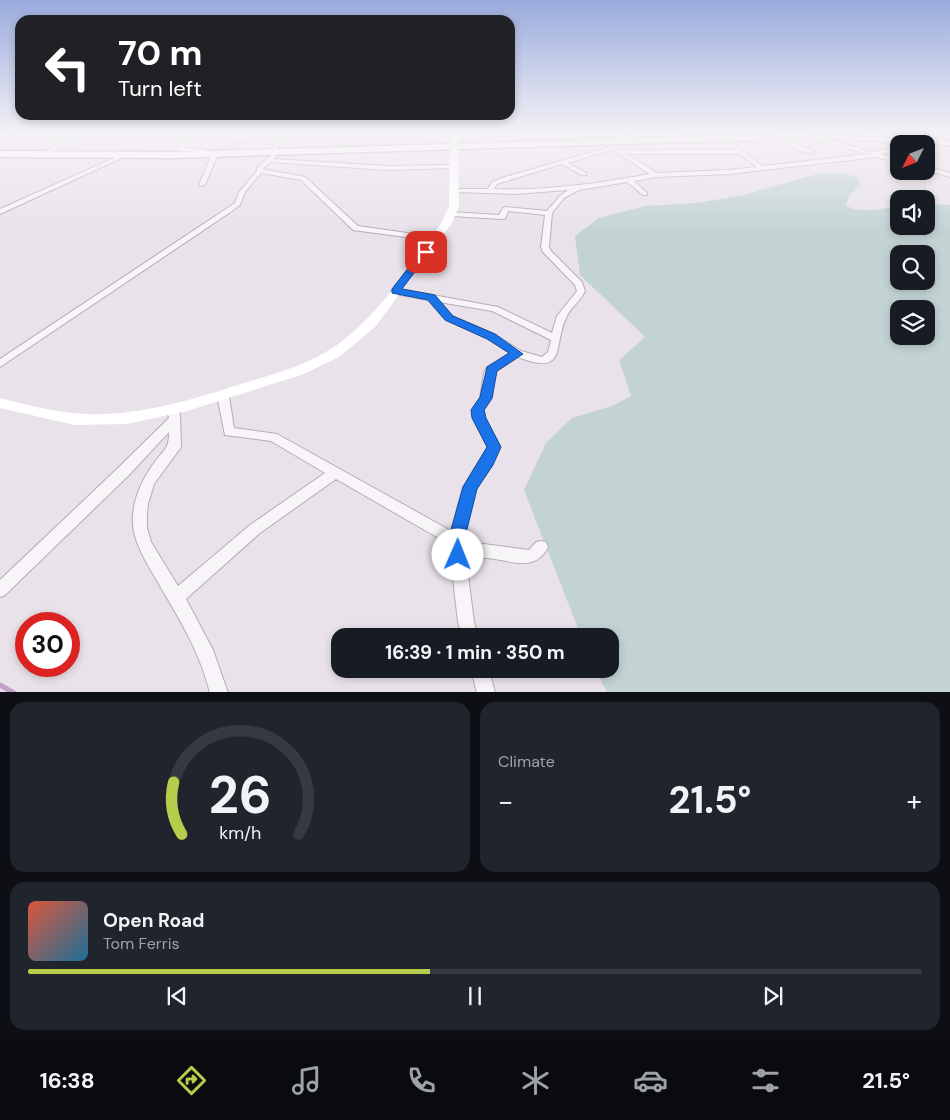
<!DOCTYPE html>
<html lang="en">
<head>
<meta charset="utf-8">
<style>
  :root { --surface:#171b24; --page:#20242c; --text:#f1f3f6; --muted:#9ea1a6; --line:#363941; --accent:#b7cc4a }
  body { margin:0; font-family:"DM Sans",sans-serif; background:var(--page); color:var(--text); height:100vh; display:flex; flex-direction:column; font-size:19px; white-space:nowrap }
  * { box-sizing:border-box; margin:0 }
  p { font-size:16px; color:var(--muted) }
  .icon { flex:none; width:28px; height:28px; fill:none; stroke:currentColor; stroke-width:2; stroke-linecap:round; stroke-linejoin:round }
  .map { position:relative; height:692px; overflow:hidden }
  .panel { display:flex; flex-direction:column; gap:10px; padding:10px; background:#0d0f14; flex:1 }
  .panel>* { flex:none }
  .hud { position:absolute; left:15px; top:15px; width:500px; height:105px; border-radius:15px; box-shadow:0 2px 8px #0003; background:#202124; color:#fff; overflow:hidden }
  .needle { width:32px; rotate:228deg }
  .tools { position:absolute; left:890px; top:135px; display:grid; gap:10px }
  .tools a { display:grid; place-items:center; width:45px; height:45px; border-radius:10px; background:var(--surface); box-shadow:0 2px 8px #0003; font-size:25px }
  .speed { position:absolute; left:15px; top:612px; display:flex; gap:10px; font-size:25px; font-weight:700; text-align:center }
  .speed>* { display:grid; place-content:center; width:65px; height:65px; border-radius:50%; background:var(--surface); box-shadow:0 2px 8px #0003; line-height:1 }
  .speed .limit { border:8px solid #d22; background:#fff; color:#111 }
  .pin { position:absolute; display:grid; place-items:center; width:42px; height:42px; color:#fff; margin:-21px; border-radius:10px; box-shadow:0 2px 8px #0006 }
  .me { position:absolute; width:55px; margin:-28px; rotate:1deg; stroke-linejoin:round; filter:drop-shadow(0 0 4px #0008) }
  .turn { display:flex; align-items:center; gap:18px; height:105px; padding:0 20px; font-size:22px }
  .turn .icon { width:65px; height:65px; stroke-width:2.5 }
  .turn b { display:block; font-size:35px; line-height:42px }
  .big { font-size:38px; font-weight:700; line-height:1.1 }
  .panel .widget { flex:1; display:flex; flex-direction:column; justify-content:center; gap:8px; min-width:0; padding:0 18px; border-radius:15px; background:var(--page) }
  .panel .dial { align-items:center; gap:0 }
  .dial svg { height:130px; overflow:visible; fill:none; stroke:var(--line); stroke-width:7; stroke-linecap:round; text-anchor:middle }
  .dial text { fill:var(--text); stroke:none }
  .song { display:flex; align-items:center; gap:15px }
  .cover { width:60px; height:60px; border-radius:8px; background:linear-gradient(135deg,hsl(10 70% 55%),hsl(200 70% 35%)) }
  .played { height:5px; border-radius:2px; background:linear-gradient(90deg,var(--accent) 45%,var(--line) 45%) }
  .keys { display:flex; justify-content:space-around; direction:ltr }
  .heat { display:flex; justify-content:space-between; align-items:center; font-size:28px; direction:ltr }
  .panel .tiles { flex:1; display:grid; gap:10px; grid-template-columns:1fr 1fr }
  .widget:last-child { grid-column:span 2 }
  .trip { position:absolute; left:331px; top:628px; width:288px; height:50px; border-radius:15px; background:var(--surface); box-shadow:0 2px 8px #0003; font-weight:700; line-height:50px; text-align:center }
  .tab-bar { display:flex; height:80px; justify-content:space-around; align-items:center; background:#090b0e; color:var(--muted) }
  .tab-bar .icon { width:35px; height:35px }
  .tab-bar .on { color:var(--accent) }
  .tab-bar b { font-size:22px; color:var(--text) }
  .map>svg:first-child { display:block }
  .green { fill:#c3d3d4; fill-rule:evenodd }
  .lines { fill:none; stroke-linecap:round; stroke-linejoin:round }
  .stream { stroke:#c29ec9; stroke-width:5 }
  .street-casing { stroke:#b6abb8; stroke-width:2 }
  .primary-casing { stroke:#b4a2b6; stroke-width:3 }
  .highway-casing { stroke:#9f8aa0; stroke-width:2 }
  .street { fill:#f8f5f8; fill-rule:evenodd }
  .secondary { fill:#fff; fill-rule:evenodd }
  .primary { fill:#fff; fill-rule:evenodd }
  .highway { fill:#fff; fill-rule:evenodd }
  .route { fill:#1a73e8; stroke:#114b97 }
</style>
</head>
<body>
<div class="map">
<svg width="950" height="693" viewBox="0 0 950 693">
  <rect width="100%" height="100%" fill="#e9e2ea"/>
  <path class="green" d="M820 173H842L857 177 861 184 849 196 846 206C862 214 881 209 899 206V226H926V204L950 205V692H607L595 669H610V636H581L524 490 546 443 572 418 612 406 631 396 619 360 645 337 580 275 575 236 599 218 645 206 697 203 744 195ZM899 254H926V281H899ZM899 309H926V336H899Z"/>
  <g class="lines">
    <path class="stream" d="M0 685 14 693"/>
    <defs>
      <path id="street" d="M75 134H82L44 156 39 155Z
        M192 134H197L200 137 183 148 203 149 205 150V152L177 151 179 145 194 137Z
        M284 134H289L276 150 279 152 274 159 387 166 455 165 456 166 453 168 387 170 271 162 262 169 305 177 358 226 435 237 439 239 435 241 353 230 301 180 261 173 245 192 240 205 232 211 0 367V359L235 203 239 192 257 171V168L272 154 269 152Z
        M618 134H623L629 142 628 143H624Z
        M806 134 873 152 899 147V151L879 154 899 159V163L877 157 729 174 656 177 634 181 647 193V195H643L627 182 579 190 564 198 552 213 549 247 551 251 582 282 585 291C581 301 571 307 567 316 552 345 569 377 518 357L494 373 492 398 484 410 485 418 500 447 476 488 463 541 464 547 484 544 529 550 536 542 541 541 546 542 548 547C535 574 509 559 485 558 479 557 472 559 466 560L474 622 478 636H462L458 622 449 544 336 479 260 533 186 599 213 650 228 693H210C198 643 168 602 144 558 140 550 136 541 134 532 129 508 140 482 154 463 164 449 169 450 169 432L128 476 5 595 0 597V580L118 468 169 418 168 414 170 411H178L180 414 181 447 154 484 148 504 147 515V528L151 542 178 586 250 525 325 473 271 441 225 435 217 396 219 393H227L229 396 234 428 277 434 451 531 463 487 488 447 473 418 472 410 480 398 484 373 487 367 510 353 488 338 446 320 428 300 395 294 391 291 395 288 498 307 552 333 557 316 577 291 575 285 543 252 541 247 545 215 508 211 505 219H502L451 216 447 214 451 212 499 215 503 208 505 207 547 211 560 196 568 190 515 194 454 192 452 191V189H488L492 182 505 177 613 146 615 147V149L568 163 586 173V175H582L562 164 497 184 494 189C547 191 599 183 650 174L616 152 619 150H736L723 140 722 139 725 137 763 166 868 154 804 137V135ZM626 154H740L757 167 729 170 657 173ZM439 302 492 311 551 340 548 352 542 357 521 351 494 334 452 316Z
        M944 134H950V138L944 135Z
        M779 136C782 136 811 150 815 152 805 156 787 144 779 138Z
        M215 152 218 154 205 185 200 186 199 185 212 154Z
        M123 154 128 155 0 214V209Z
        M926 166 950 173V177L926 170Z
        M471 669H489L495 693H477Z"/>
      <path id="primary" d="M793 134 950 141V145L818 138 173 158 0 157V151L173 152Z"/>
      <path id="highway" d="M0 134H14L0 138Z
        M204 134H279L240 141Z"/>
    </defs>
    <use href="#street" class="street-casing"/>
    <use href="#primary" class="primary-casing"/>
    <use href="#highway" class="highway-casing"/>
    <use href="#street" class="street"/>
    <path class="secondary" d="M450 134H458L459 206 452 223 375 327 339 357 304 374 187 411 127 424 75 425 0 408V398C28 405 57 413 86 414 139 416 191 400 241 384 278 373 315 363 345 339 383 309 413 261 442 222L449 206Z"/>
    <use href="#primary" class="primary"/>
    <use href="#highway" class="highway"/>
  </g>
  <linearGradient id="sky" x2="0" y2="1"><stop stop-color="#99abdc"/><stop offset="0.58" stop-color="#f5f2f6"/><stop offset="1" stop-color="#f5f2f6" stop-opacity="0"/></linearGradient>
  <rect width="950" height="231" fill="url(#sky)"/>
  <path class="route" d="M422 250 430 252 402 289 435 295 453 316 495 334 523 354 497 371 492 398 484 410 486 418 501 447 493 465 477 489 464 541 467 555 464 560 458 562 452 560 448 541 463 487 487 447 472 418 471 410 480 397 487 367 509 353 487 339 445 320 428 300 392 293V289Z"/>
</svg>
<div class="tools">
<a><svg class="needle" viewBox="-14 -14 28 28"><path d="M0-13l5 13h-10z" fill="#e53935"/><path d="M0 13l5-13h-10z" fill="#9ea1a6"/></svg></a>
<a><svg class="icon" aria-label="sound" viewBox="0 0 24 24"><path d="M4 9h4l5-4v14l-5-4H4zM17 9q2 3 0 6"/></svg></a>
<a><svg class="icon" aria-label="search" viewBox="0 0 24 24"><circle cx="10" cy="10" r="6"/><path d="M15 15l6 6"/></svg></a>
<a><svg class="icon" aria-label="layers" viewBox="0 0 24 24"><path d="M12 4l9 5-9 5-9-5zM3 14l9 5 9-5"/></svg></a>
</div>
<div class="speed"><div class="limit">30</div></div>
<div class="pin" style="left:426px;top:252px;background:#d93025"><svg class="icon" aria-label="arrive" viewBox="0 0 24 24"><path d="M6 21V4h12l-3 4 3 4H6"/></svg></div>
<svg class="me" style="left:458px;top:555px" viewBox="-20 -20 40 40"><circle r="19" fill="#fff"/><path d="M0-13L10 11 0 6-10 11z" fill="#1a73e8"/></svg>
<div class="trip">16:39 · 1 min · 350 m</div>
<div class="hud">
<div class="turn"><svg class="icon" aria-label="left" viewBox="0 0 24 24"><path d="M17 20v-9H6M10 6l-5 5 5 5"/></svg><div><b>70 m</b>Turn left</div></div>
</div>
</div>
<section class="panel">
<div class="tiles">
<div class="widget dial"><svg viewBox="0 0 100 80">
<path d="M14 69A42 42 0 1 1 86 69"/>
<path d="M14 69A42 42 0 0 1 9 37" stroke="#b7cc4a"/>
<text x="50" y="56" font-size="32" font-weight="700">26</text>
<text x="50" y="72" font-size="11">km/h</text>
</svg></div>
<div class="widget"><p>Climate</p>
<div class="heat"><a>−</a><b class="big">21.5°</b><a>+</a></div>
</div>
<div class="widget">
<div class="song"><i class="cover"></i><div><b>Open Road</b><p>Tom Ferris</p></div></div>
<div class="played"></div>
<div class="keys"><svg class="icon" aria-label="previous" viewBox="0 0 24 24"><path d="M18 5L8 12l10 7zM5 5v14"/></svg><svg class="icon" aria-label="pause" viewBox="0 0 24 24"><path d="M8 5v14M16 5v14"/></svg><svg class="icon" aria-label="next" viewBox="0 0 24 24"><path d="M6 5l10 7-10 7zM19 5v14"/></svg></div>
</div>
</div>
</section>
<nav class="tab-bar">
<b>16:38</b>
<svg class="icon on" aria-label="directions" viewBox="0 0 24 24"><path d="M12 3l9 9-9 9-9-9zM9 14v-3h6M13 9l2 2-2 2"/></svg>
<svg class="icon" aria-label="music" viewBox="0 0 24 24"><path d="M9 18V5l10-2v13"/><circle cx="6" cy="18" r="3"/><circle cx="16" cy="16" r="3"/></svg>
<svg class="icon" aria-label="phone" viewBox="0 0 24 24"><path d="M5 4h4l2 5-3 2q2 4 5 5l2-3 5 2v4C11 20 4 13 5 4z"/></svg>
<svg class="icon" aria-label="climate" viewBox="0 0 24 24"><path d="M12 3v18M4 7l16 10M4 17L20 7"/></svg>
<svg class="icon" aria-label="car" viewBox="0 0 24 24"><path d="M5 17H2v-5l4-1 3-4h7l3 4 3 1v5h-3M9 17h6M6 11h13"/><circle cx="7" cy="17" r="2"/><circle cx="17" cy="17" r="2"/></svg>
<svg class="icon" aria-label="filters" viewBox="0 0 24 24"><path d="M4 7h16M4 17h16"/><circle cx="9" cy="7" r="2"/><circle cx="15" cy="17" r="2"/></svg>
<b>21.5°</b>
</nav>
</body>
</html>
